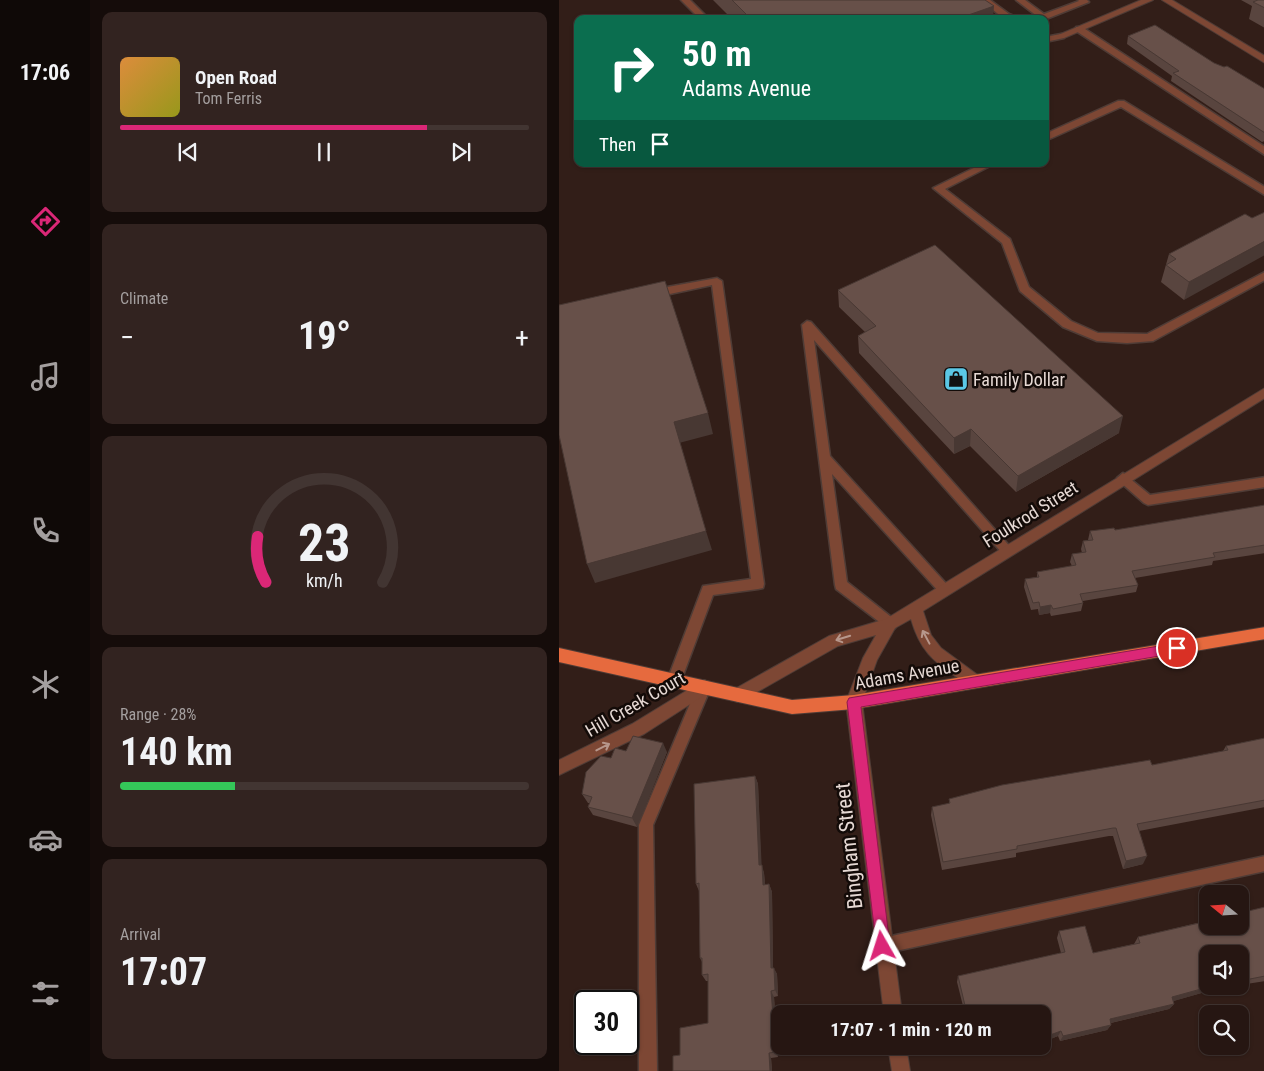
<!DOCTYPE html>
<html lang="en">
<head>
<meta charset="utf-8">
<style>
  :root { --surface:#261612; --page:#322320; --text:#f1f3f6; --muted:#a49f9f; --line:#423532; --accent:#db2777 }
  body { margin:0; font-family:"Roboto Condensed",sans-serif; background:var(--page); color:var(--text); height:100vh; display:flex; flex-direction:column; font-size:19px; white-space:nowrap }
  * { box-sizing:border-box; margin:0 }
  p { font-size:16px; color:var(--muted) }
  .icon { flex:none; width:28px; height:28px; fill:none; stroke:currentColor; stroke-width:2; stroke-linecap:round; stroke-linejoin:round }
  .map { position:relative; flex:1; overflow:hidden }
  .side { display:flex; flex-direction:column; gap:12px; padding:12px; background:#150c0a; width:469px }
  .side>* { flex:none }
  .guide { position:absolute; left:15px; top:15px; width:475px; height:152px; border-radius:10px; box-shadow:0 1px 4px #0004,0 0 0 1px var(--line); background:#0b6e4f; color:#fff; overflow:hidden }
  .needle { width:32px; rotate:288deg }
  .controls { position:absolute; left:640px; top:885px; display:grid; gap:10px }
  .controls a { display:grid; place-items:center; width:50px; height:50px; border-radius:10px; background:var(--surface); box-shadow:0 1px 4px #0004,0 0 0 1px var(--line); font-size:25px }
  .speed { position:absolute; left:15px; top:990px; display:flex; gap:10px; font-size:25px; font-weight:700; text-align:center }
  .speed>* { display:grid; place-content:center; width:65px; height:65px; border-radius:50%; background:var(--surface); box-shadow:0 1px 4px #0004,0 0 0 1px var(--line); line-height:1 }
  .speed .limit { border:2px solid #111; border-radius:8px; background:#fff; color:#111 }
  .pin { position:absolute; display:grid; place-items:center; width:42px; height:42px; color:#fff; margin:-21px; border:2px solid #fff; border-radius:50%; box-shadow:0 1px 5px #0007 }
  .me { position:absolute; width:55px; margin:-28px; rotate:354deg; stroke-linejoin:round; filter:drop-shadow(0 0 4px #0008) }
  .turn { display:flex; align-items:center; gap:18px; height:105px; padding:0 25px; font-size:22px }
  .turn .icon { width:65px; height:65px; stroke-width:2.5 }
  .turn b { display:block; font-size:35px; line-height:42px }
  .then { display:flex; align-items:center; height:48px; padding:0 25px; background:#0003; gap:10px; font-size:19px }
  .big { font-size:38px; font-weight:700; line-height:1.1 }
  .side .card { flex:1; display:flex; flex-direction:column; justify-content:center; gap:8px; min-width:0; padding:0 18px; border-radius:10px; background:var(--page) }
  .side .dial { align-items:center; gap:0 }
  .dial svg { height:130px; overflow:visible; fill:none; stroke:var(--line); stroke-width:7; stroke-linecap:round; text-anchor:middle }
  .dial text { fill:var(--text); stroke:none }
  .song { display:flex; align-items:center; gap:15px }
  .cover { width:60px; height:60px; border-radius:8px; background:linear-gradient(135deg,hsl(30 70% 55%),hsl(60 70% 35%)) }
  .played { height:5px; border-radius:2px; background:linear-gradient(90deg,var(--accent) 75%,var(--line) 75%) }
  .keys { display:flex; justify-content:space-around; direction:ltr }
  .heat { display:flex; justify-content:space-between; align-items:center; font-size:28px; direction:ltr }
  .charge { height:8px; border-radius:4px; background:linear-gradient(90deg,#34c759 28%,var(--line) 0) }
  .trip { position:absolute; left:212px; top:1005px; width:280px; height:50px; border-radius:10px; background:var(--surface); box-shadow:0 1px 4px #0004,0 0 0 1px var(--line); font-weight:700; line-height:50px; text-align:center }
  main { display:flex; flex:1; min-height:0 }
  .tabs { display:flex; flex-direction:column; width:90px; justify-content:space-around; align-items:center; background:#0f0907; color:var(--muted) }
  .tabs .icon { width:35px; height:35px }
  .tabs .on { color:var(--accent) }
  .tabs b { font-size:22px; color:var(--text) }
  .map>svg:first-child { display:block }
  .lines { fill:none; stroke-linecap:round; stroke-linejoin:round }
  .service-casing { stroke:#4f3c36; stroke-width:3 }
  .minor-casing { stroke:#4f3c36; stroke-width:2 }
  .tertiary-casing { stroke:#4f3c36; stroke-width:2 }
  .trunk-casing { stroke:#4f3c36; stroke-width:2 }
  .service { fill:#7d4734; fill-rule:evenodd }
  .minor { fill:#7d4734; fill-rule:evenodd }
  .tertiary { fill:#7d4734; fill-rule:evenodd }
  .trunk { fill:#e66a3e; fill-rule:evenodd }
  .wall { fill:#59453f }
  .shaded-wall { fill:#483833 }
  .building { fill:#675049; stroke:#483833 }
  .oneway { stroke:#b7978c }
  .route { fill:#db2777; stroke:#8e194d }
  .labels { text-anchor:middle; dominant-baseline:central; stroke-width:5; stroke-linejoin:round; paint-order:stroke }
  .poi-label { font-size:18px; fill:#e6d9d4; stroke:#130b08; text-anchor:start }
  .street-label { font-size:18px; fill:#e6d9d4; stroke:#130b08 }
  .near-street-label { font-size:21px; fill:#e6d9d4; stroke:#130b08 }
</style>
</head>
<body>
<main>
<nav class="tabs">
<b>17:06</b>
<svg class="icon on" aria-label="directions" viewBox="0 0 24 24"><path d="M12 3l9 9-9 9-9-9zM9 14v-3h6M13 9l2 2-2 2"/></svg>
<svg class="icon" aria-label="music" viewBox="0 0 24 24"><path d="M9 18V5l10-2v13"/><circle cx="6" cy="18" r="3"/><circle cx="16" cy="16" r="3"/></svg>
<svg class="icon" aria-label="phone" viewBox="0 0 24 24"><path d="M5 4h4l2 5-3 2q2 4 5 5l2-3 5 2v4C11 20 4 13 5 4z"/></svg>
<svg class="icon" aria-label="climate" viewBox="0 0 24 24"><path d="M12 3v18M4 7l16 10M4 17L20 7"/></svg>
<svg class="icon" aria-label="car" viewBox="0 0 24 24"><path d="M5 17H2v-5l4-1 3-4h7l3 4 3 1v5h-3M9 17h6M6 11h13"/><circle cx="7" cy="17" r="2"/><circle cx="17" cy="17" r="2"/></svg>
<svg class="icon" aria-label="filters" viewBox="0 0 24 24"><path d="M4 7h16M4 17h16"/><circle cx="9" cy="7" r="2"/><circle cx="15" cy="17" r="2"/></svg>
</nav>
<section class="side">
<div class="card">
<div class="song"><i class="cover"></i><div><b>Open Road</b><p>Tom Ferris</p></div></div>
<div class="played"></div>
<div class="keys"><svg class="icon" aria-label="previous" viewBox="0 0 24 24"><path d="M18 5L8 12l10 7zM5 5v14"/></svg><svg class="icon" aria-label="pause" viewBox="0 0 24 24"><path d="M8 5v14M16 5v14"/></svg><svg class="icon" aria-label="next" viewBox="0 0 24 24"><path d="M6 5l10 7-10 7zM19 5v14"/></svg></div>
</div>
<div class="card"><p>Climate</p>
<div class="heat"><a>−</a><b class="big">19°</b><a>+</a></div>
</div>
<div class="card dial"><svg viewBox="0 0 100 80">
<path d="M14 69A42 42 0 1 1 86 69"/>
<path d="M14 69A42 42 0 0 1 9 41" stroke="#db2777"/>
<text x="50" y="56" font-size="32" font-weight="700">23</text>
<text x="50" y="72" font-size="11">km/h</text>
</svg></div>
<div class="card"><p>Range · 28%</p><b class="big">140 km</b><div class="charge"></div></div>
<div class="card"><p>Arrival</p><b class="big">17:07</b></div>
</section>
<div class="map">
<svg width="706" height="1071" viewBox="0 0 706 1071">
  <rect width="100%" height="100%" fill="#321e18"/>
  <g class="lines">
    <defs>
      <path id="service" d="M122 0H131L150 19H141Z
        M422 0H431L450 14 462 19 444 18Z
        M457 0H466L485 14 520 1 519 0H528L530 2 487 19H473L478 16Z
        M517 27H523L706 147V155L517 31Z
        M502 34H505V38L486 42V37Z
        M559 101H565L706 187V195L562 107 486 141V134Z
        M423 164H435L386 189 451 239 470 287 512 321 539 333 588 334 706 272V280L594 341 568 343 538 341 504 327 461 291 443 243 374 188Z
        M158 278 163 281 205 584 204 588 199 589 154 595 122 681 120 685 115 687 110 685 108 681 144 586 192 579 153 285 92 298 87 294 92 290Z
        M248 321 252 322 454 550 452 554H444L255 340 271 456 392 589 391 593 386 594 381 593 273 474 288 582 336 620 338 624 336 628 331 630 277 589 276 585 243 325Z
        M564 473 591 495 706 477V487L589 505 585 503 560 481 558 478Z
        M145 681 150 683 152 687 94 825 98 1071H80V825L138 687 140 683Z
        M706 856V871L323 954 317 952 315 946 317 940 323 938Z"/>
      <path id="minor" d="M582 0H594L505 38 497 36Z
        M706 388V398L364 611 372 635 382 648 420 676 423 681 420 686 415 688 410 686C379 663 363 657 352 619L336 628 318 660 303 702 343 1014H325L287 702 304 658 317 635 279 646 184 700 179 702 174 700 171 695 174 690 270 636 327 619Z
        M145 680 150 682 153 687 150 692 85 734 0 775V760L73 724Z
        M329 1046H347L351 1071H333Z"/>
      <path id="tertiary" d="M603 0H613L706 56V63Z"/>
      <path id="trunk" d="M706 627V639L295 709 233 714 0 662V648L233 700 295 695Z"/>
    </defs>
    <use href="#service" class="service-casing"/>
    <use href="#minor" class="minor-casing"/>
    <use href="#tertiary" class="tertiary-casing"/>
    <use href="#trunk" class="trunk-casing"/>
    <use href="#service" class="service"/>
    <use href="#minor" class="minor"/>
    <use href="#tertiary" class="tertiary"/>
    <use href="#trunk" class="trunk"/>
  </g>
  <path class="wall" d="M154 0H426L434 19H173Z
    M682 0H706V28L690 19 693 6Z
    M569 36 655 63 706 89V141L703 142 612 81 613 76 568 44Z
    M693 218 625 300 602 282 610 254Z
    M279 290 560 433 457 492 411 446 395 454 300 353 299 336 306 332 280 307Z
    M706 505V553L654 561 653 565 576 578 579 585 577 592 524 601V603L522 611 492 616 491 613 480 615 479 609 472 610 465 587 466 579 478 577V572L513 566 511 562 513 554 523 553 522 549 524 541 529 540 531 531 556 530Z
    M706 738V807L580 831 584 864 564 869 554 836H550L457 853V857L383 870 372 815 373 807 390 804V799L593 765 664 751 667 746Z
    M67 751 108 752 78 827 34 815 29 807 31 803H29L23 794 52 758Z
    M196 776 199 784 202 865 205 873 206 885 210 884 213 892 214 968 218 974 219 996 215 997 219 1057 212 1058 213 1071H114L121 1055 149 1023V981H147L143 975V962L141 958 140 891 137 884Z
    M706 907V981L681 985V954L649 986H677L646 992 614 1001 615 1004 610 1009 552 1023V1025L548 1030 501 1041 499 1036 489 1040 487 1035 484 1036V1014H406L398 982 399 976 502 953 498 938 500 931 534 953 575 944 579 937Z"/>
  <path class="shaded-wall" d="M435 6 434 19H398Z
    M706 241V255L625 300 630 282Z
    M149 413 154 434 120 443 115 422Z
    M564 416 560 433 457 492 459 476Z
    M412 429 411 446 395 454V438Z
    M147 531 153 550 36 583 28 564Z
    M492 605 491 613 480 615 481 607Z
    M104 743 108 752 78 827 73 818Z
    M196 776 199 784 203 873 200 865Z
    M588 856 584 864 564 869 567 861Z
    M203 865 205 873 207 892 204 885Z
    M210 884 213 892 214 974 212 968Z
    M215 968 218 974 219 996 216 990Z
    M652 987 646 992 608 1003 613 997Z
    M212 991 215 997 219 1057 217 1052Z
    M615 1004 610 1009 547 1024 551 1019Z
    M552 1025 548 1030 501 1041 504 1036Z
    M490 1030 487 1035 484 1036V1031Z
    M502 1031 499 1036 489 1040 491 1035Z
    M210 1053 212 1058 213 1071H211Z"/>
  <path class="building" d="M173 0H426L435 6 398 19H192Z
    M699 0H706V8L694 2Z
    M596 25 655 63 665 67 668 66 706 89V133L614 73 620 71 569 36Z
    M706 212V241L630 282 607 265 617 259 610 254 686 214 693 218Z
    M376 245 564 416 459 476 412 429 395 438 299 336 317 326 279 290Z
    M106 281 149 413 115 422 147 531 28 564 0 435V305Z
    M706 505V545L654 553 656 557 573 571 579 585 521 594 524 603 494 609 492 605 481 607 480 602 474 603 466 579 480 577 478 572 517 565 513 554 527 552 524 541 534 540 531 531 555 528 556 530Z
    M74 736 104 743 73 818 29 807 33 797 23 794 27 772 42 756 52 758 56 748 67 751Z
    M706 738V800L578 824 588 856 567 861 557 828H554L458 846V849L384 862 373 807 391 803 390 799 443 785 591 760 593 765 669 750 667 746Z
    M196 776 200 865H203L204 885 210 884 212 968H215L216 990 212 991 217 1052 210 1053 211 1071H114V1056L121 1055V1028L149 1023V974L143 975V958H141L140 883 137 884 135 784Z
    M706 907V976L681 981V954H649V986H653L613 997 615 1004 551 1019 552 1025 504 1036 502 1031 491 1035 490 1030 484 1031V1014H408L399 976 506 952 500 931 526 926 534 953 581 943 579 937 649 921V926H681V913Z"/>
  <defs><path id="oneway-shaft" d="M-6 0H5M1.5-3L5.5 0L1.5 3" fill="none" stroke-width="1.6" stroke-linecap="round" stroke-linejoin="round" transform="scale(1.25)"/></defs>
  <g class="oneway">
    <use href="#oneway-shaft" transform="translate(367 637) rotate(-118)"/>
    <use href="#oneway-shaft" transform="translate(284 638) rotate(163)"/>
    <use href="#oneway-shaft" transform="translate(44 747) rotate(-27)"/>
  </g>
  <path class="route" d="M618 643 624 648 618 653 302 707 331 946 329 951 323 954 318 951 288 702 290 698Z"/>
  <defs>
    <symbol id="shop-square" viewBox="-11 -11 22 22"><rect x="-9" y="-9" width="18" height="18" rx="4" fill="#5bc8e6" stroke="#130b08"/><path d="M-5-2.5h2.3a2.7 3.5 0 0 1 5.4 0H5L5.5 6h-11ZM-1.5-2.5h3a1.5 2.3 0 0 0-3 0Z" fill="#111"/></symbol>
  </defs>
  <g fill-rule="evenodd">
    <use href="#shop-square" x="383" y="365" width="28" height="28"/>
  </g>
  <g class="labels">
    <g class="poi-label">
      <text x="414" y="379">Family Dollar</text>
    </g>
    <g class="street-label">
      <text transform="translate(471 514) rotate(-32)">Foulkrod Street</text>
      <text transform="translate(348 674) rotate(-10)">Adams Avenue</text>
      <text transform="translate(76 704) rotate(-30)">Hill Creek Court</text>
    </g>
    <g class="near-street-label">
      <text transform="translate(290 846) rotate(-96)">Bingham Street</text>
    </g>
  </g>
</svg>
<div class="controls">
<a><svg class="needle" viewBox="-14 -14 28 28"><path d="M0-13l5 13h-10z" fill="#e53935"/><path d="M0 13l5-13h-10z" fill="#a49f9f"/></svg></a>
<a><svg class="icon" aria-label="sound" viewBox="0 0 24 24"><path d="M4 9h4l5-4v14l-5-4H4zM17 9q2 3 0 6"/></svg></a>
<a><svg class="icon" aria-label="search" viewBox="0 0 24 24"><circle cx="10" cy="10" r="6"/><path d="M15 15l6 6"/></svg></a>
</div>
<div class="speed"><div class="limit">30</div></div>
<div class="pin" style="left:618px;top:648px;background:#d93025"><svg class="icon" aria-label="arrive" viewBox="0 0 24 24"><path d="M6 21V4h12l-3 4 3 4H6"/></svg></div>
<svg class="me" style="left:323px;top:946px" viewBox="-20 -20 40 40"><path d="M0-17L14 15 0 8-14 15z" fill="#db2777" stroke="#fff" stroke-width="4"/></svg>
<div class="trip">17:07 · 1 min · 120 m</div>
<div class="guide">
<div class="turn"><svg class="icon" aria-label="right" viewBox="0 0 24 24"><path d="M7 20v-9h11M14 6l5 5-5 5"/></svg><div><b>50 m</b>Adams Avenue</div></div>
<div class="then">Then<svg class="icon" aria-label="arrive" viewBox="0 0 24 24"><path d="M6 21V4h12l-3 4 3 4H6"/></svg></div>
</div>
</div>
</main>
</body>
</html>
